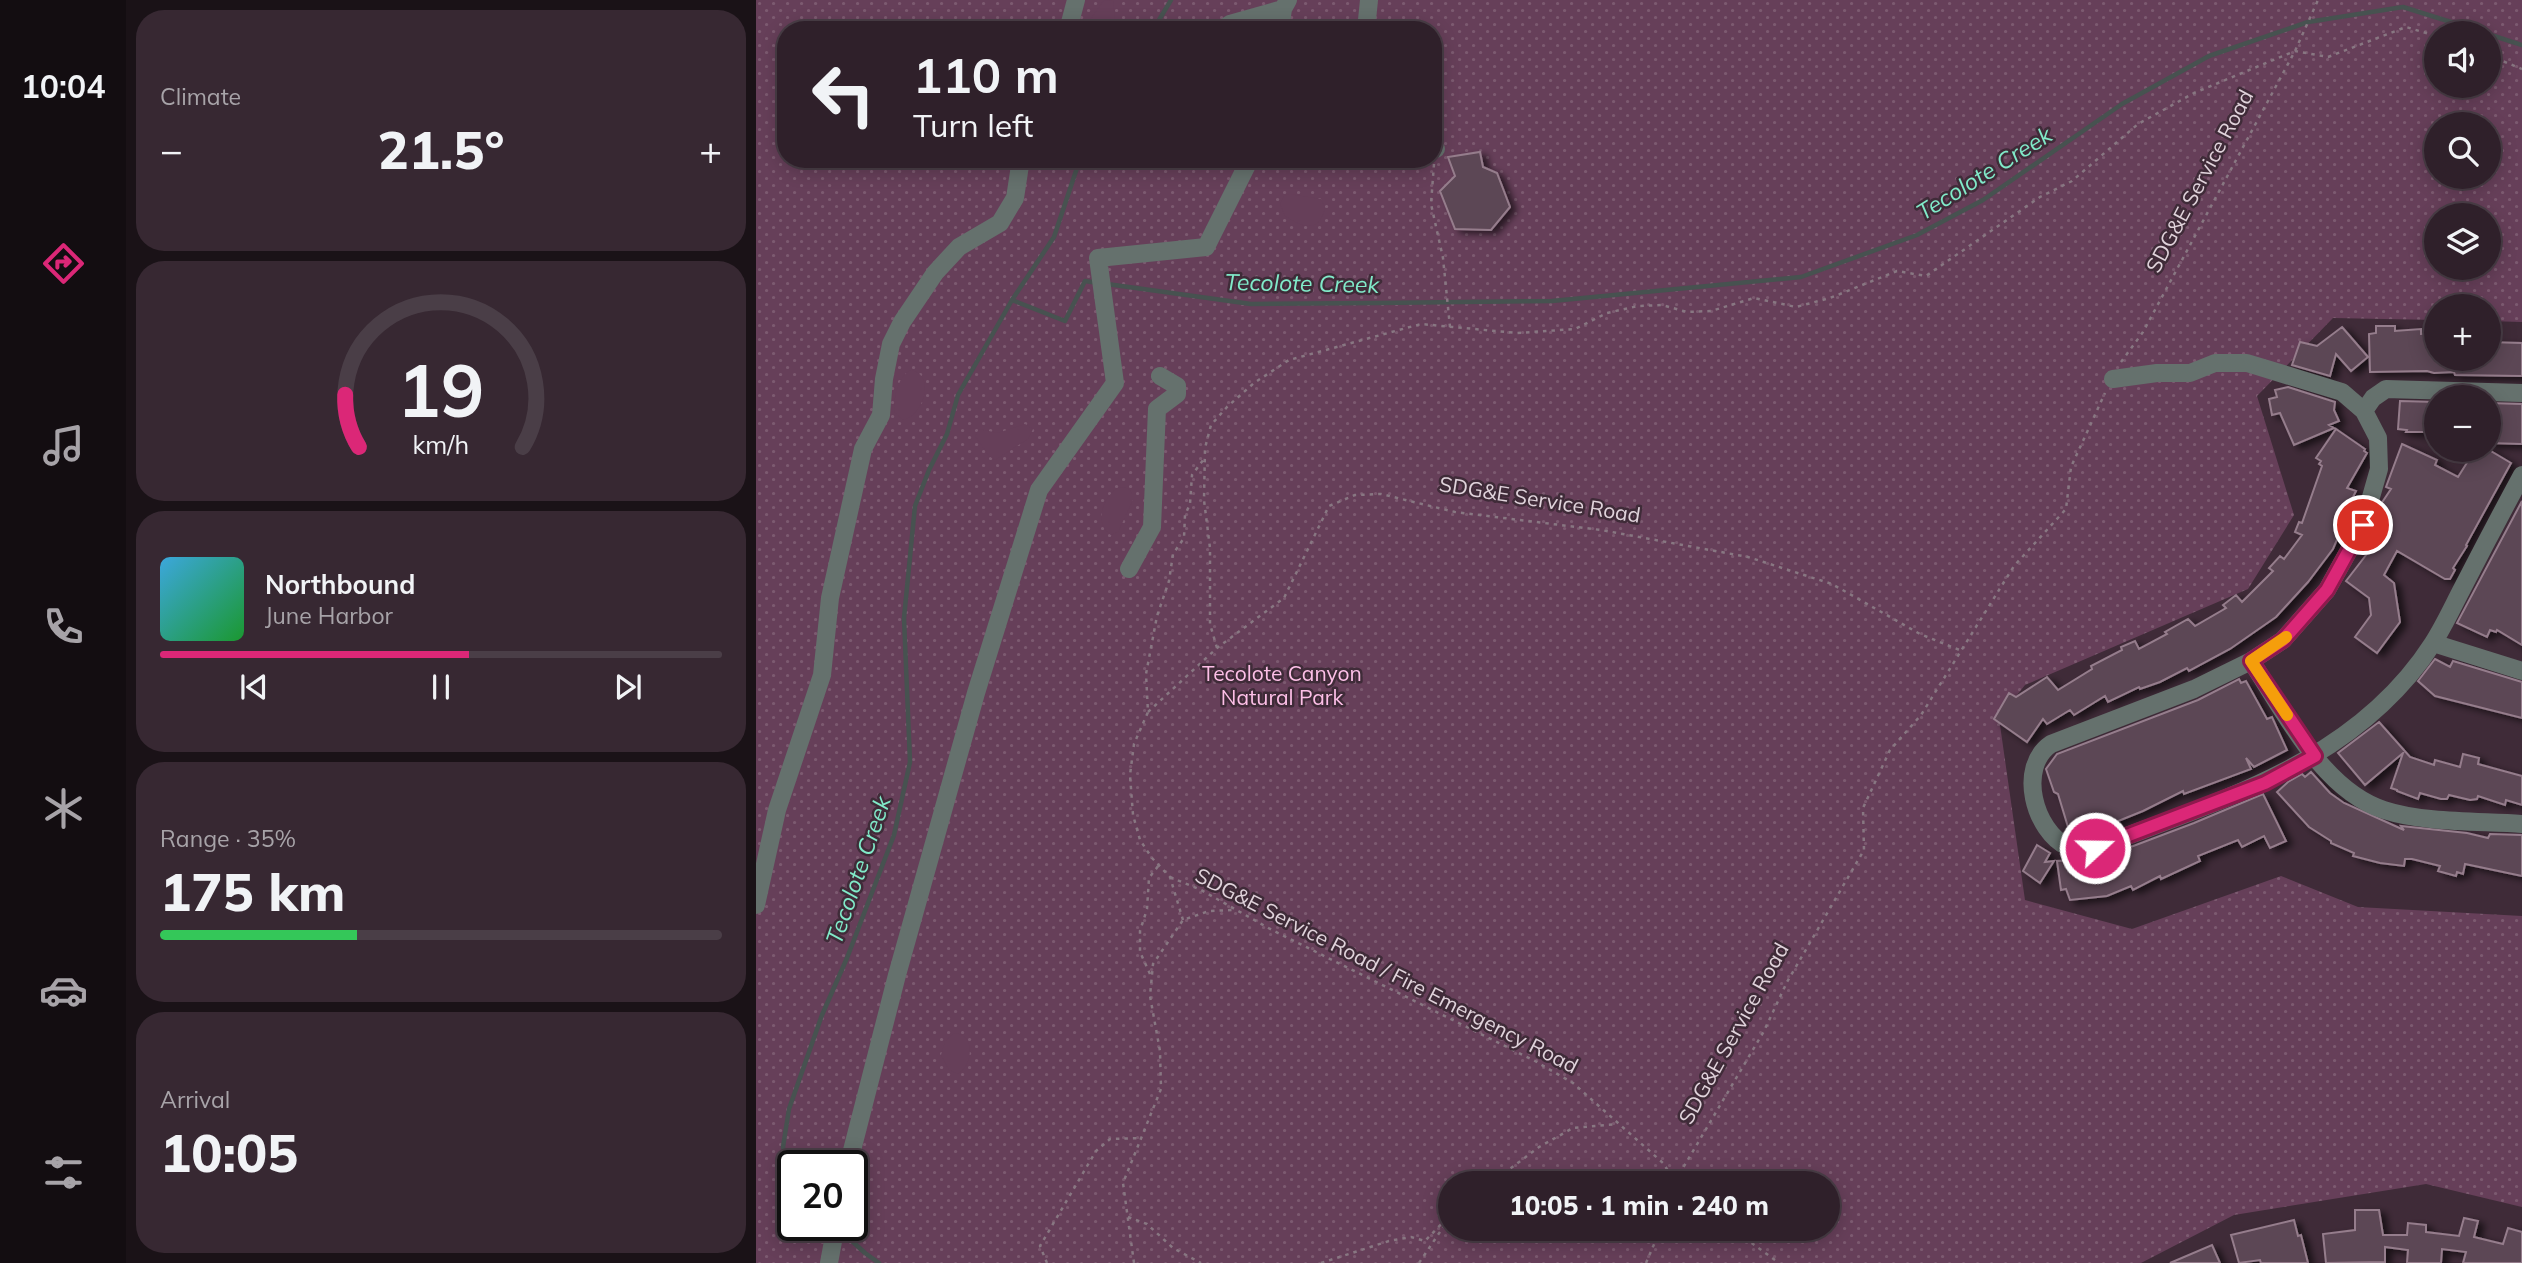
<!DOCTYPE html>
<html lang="en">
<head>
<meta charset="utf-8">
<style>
  :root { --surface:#2f202a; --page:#372832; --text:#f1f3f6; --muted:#a7a3a8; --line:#4a3e47; --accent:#db2777 }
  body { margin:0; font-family:Mulish,sans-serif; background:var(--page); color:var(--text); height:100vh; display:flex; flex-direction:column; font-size:26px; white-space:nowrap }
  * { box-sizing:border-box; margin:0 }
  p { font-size:23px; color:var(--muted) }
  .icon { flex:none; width:38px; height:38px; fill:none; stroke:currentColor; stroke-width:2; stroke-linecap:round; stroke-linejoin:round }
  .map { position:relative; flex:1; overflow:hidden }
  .drawer { display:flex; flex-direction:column; gap:10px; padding:10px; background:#1a1217; width:630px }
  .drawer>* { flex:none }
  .top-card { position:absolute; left:21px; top:21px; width:665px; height:147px; border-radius:28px; box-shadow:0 4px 18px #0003,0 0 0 2px var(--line); background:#2f202a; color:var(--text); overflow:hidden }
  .buttons { position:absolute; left:1668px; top:21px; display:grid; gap:14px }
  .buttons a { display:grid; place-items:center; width:77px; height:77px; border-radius:50%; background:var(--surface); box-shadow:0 4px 18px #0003,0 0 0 2px var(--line); font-size:35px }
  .speed { position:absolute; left:21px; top:1150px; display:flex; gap:14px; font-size:35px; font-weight:700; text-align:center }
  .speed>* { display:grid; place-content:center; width:91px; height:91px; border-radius:50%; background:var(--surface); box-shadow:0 4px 18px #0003,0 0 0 2px var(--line); line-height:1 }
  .speed .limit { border:4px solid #111; border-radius:10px; background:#fff; color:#111 }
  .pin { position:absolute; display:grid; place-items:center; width:60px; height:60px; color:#fff; margin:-30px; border:4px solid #fff; border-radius:50%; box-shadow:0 2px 7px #0007 }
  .me { position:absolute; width:77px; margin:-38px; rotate:69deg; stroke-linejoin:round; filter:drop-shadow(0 0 5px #0008) }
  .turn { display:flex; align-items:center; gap:24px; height:147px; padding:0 21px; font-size:32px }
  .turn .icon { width:91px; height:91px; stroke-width:2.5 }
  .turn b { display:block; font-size:49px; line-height:60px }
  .big { font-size:52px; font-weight:800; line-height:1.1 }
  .drawer .widget { flex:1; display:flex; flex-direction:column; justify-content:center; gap:10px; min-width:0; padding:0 24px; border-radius:28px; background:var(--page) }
  .drawer .dial { align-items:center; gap:0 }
  .dial svg { height:182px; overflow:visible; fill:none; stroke:var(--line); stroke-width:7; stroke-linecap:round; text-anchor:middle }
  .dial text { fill:var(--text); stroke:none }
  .song { display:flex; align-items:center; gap:21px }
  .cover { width:84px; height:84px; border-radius:10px; background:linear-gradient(135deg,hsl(200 70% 55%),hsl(130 70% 35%)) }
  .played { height:7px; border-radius:4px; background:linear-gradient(90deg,var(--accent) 55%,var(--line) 55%) }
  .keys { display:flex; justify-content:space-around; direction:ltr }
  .heat { display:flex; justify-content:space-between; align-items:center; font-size:38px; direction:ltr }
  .charge { height:10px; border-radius:5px; background:linear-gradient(90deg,#34c759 35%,var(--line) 0) }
  .trip { position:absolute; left:682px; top:1171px; width:402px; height:70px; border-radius:35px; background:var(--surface); box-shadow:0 4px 18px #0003,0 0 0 2px var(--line); font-weight:800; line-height:70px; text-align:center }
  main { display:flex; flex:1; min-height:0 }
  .dock { display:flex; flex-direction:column; width:126px; justify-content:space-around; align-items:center; background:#130d11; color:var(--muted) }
  .dock .icon { width:49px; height:49px }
  .dock .current { color:var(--accent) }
  .dock b { font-size:32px; color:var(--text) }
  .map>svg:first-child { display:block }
  .grass { fill:url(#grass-dots); fill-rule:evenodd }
  .pitch { fill:#663f59 }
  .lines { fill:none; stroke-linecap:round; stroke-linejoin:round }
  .stream { stroke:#475250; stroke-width:4.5 }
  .building { fill:#5c4654; stroke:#957d8c; stroke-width:2; filter:url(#shadow) }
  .path { stroke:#887782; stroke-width:2.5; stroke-dasharray:3.5 5; stroke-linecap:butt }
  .minor { stroke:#65716d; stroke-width:18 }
  .route-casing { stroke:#8e194d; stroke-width:18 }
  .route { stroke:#db2777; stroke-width:12 }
  .slow { stroke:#f59e0b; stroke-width:12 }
  .labels { text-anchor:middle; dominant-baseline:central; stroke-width:5; stroke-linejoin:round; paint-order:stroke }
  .street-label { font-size:21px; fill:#e0d3db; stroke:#3f2b38 }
  .park-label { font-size:21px; fill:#fdbfe7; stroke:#3f2b38 }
  .water-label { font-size:23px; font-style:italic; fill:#81eac9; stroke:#3f2b38 }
</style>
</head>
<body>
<main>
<nav class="dock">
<b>10:04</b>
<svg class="icon current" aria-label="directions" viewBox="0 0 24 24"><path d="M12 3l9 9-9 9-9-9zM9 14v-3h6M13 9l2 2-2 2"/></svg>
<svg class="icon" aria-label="music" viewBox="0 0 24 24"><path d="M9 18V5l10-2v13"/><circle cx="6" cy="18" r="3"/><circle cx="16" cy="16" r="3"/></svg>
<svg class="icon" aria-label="phone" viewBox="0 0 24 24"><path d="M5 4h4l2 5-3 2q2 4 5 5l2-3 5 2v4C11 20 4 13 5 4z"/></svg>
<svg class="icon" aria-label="climate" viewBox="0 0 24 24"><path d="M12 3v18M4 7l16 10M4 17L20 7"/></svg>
<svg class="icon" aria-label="car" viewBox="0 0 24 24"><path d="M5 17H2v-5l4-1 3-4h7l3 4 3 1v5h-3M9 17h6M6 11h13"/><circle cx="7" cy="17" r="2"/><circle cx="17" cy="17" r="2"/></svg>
<svg class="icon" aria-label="filters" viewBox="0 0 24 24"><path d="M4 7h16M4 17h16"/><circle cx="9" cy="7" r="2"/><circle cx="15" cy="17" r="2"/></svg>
</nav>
<section class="drawer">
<div class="widget"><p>Climate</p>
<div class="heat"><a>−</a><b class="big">21.5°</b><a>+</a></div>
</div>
<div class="widget dial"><svg viewBox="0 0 100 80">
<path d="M14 69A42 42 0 1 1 86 69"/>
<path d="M14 69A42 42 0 0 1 8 46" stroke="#db2777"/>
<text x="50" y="56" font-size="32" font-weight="700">19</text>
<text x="50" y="72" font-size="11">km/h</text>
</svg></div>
<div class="widget">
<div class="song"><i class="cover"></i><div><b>Northbound</b><p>June Harbor</p></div></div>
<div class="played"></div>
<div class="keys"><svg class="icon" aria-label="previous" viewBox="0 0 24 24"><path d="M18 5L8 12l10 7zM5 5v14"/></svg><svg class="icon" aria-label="pause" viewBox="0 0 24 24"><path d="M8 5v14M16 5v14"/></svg><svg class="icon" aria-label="next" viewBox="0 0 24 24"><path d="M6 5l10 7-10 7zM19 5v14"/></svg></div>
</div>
<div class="widget"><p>Range · 35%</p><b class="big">175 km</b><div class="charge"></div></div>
<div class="widget"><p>Arrival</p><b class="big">10:05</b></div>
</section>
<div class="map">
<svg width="1766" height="1263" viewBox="0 0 1766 1263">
  <defs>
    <pattern id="grass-dots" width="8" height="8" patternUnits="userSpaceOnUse" patternTransform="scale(1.75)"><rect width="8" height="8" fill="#663f59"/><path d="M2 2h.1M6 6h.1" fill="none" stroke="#7c5a70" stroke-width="1.8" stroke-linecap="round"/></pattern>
    <filter id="shadow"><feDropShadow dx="6" dy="3.5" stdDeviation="3.5" flood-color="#0009"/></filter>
  </defs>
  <rect width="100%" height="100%" fill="#3f2b38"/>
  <path class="grass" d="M0 0H1766V322L1733 321 1732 306H1680V320L1577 318 1501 396 1538 515 1492 589 1269 685 1243 718 1269 900 1376 929 1525 876 1602 907 1766 916V1207L1670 1184 1478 1215 1385 1263H0ZM30 30H677V159H30ZM1680 33H1732V86H1680ZM1680 124H1732V177H1680ZM1680 215H1732V268H1680ZM37 1166H96V1225H37ZM695 1183H1073V1228H695Z"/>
  <path class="pitch" d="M348 0 357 1 360 30H327Z
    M533 194 565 199 569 208C563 233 547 228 529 216L524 204 528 196Z
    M154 370C181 374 167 416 147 420L139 413C137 398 141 379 154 370Z
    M269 424 277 429 272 439 239 460 233 456 219 436 223 429 242 433Z
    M362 488 369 487 374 490 376 494V502L362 532 355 535C337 523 347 497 362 488Z
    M198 1033C220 1034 217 1065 202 1074L193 1070 185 1055 189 1041Z"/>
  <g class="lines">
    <path class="stream" d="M397 30 415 0
      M1732 34 1766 45
      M351 284 495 304 622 303 796 301 1045 277 1161 235 1227 200 1366 104 1453 56 1552 22 1647 7 1730 33
      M256 300 298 237 324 159
      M37 1190 27 1147 33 1109 66 1015 91 958 138 835 154 762 148 618 159 506 173 470 191 434 202 395 256 300 309 321 329 281 342 283
      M84 1230 109 1253 123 1263"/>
  </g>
  <path class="building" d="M724 152 727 167 741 173 754 207 735 230 699 229 684 191 699 176 692 157Z
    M1620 326H1639V331L1665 329V334L1680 333V359H1732V342L1766 343V376L1699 375 1698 372 1678 373 1671 371 1614 372 1613 334 1620 333Z
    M1586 327 1612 357 1595 371 1580 354 1574 376 1536 365 1544 342 1561 346Z
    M1532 387 1579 402 1578 410 1583 421 1573 425 1578 428 1538 445 1524 413 1516 415 1513 399 1521 397 1519 390Z
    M1644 401 1680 402V432H1650L1651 430 1642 429Z
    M1732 403 1766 404V444L1732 443Z
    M1580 429 1609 449 1608 451 1611 453 1591 488 1600 491 1597 497 1599 498 1577 549 1552 582 1520 617 1474 649 1433 671 1431 668 1404 682 1384 689 1383 687 1352 702 1349 696 1318 715 1314 710 1291 724 1287 719 1271 742 1238 719 1253 693 1260 697 1291 677 1302 690 1336 669 1335 666 1366 650 1365 647 1379 641 1383 649 1411 634 1409 632 1432 619 1439 626 1470 608 1467 605 1480 595 1486 602 1517 571 1513 568 1524 556 1528 559 1546 535 1539 532 1543 522 1546 523 1566 466 1563 464 1565 461 1560 458Z
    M1646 444 1681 460 1679 465 1702 477 1719 450H1733L1755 463 1710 545 1711 546 1697 568 1699 570 1694 579H1689L1641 551 1628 575 1638 583 1644 622 1621 653 1599 637 1615 615 1613 598 1590 581 1617 546 1611 542 1623 520 1621 518 1625 504 1635 489 1630 487Z
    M1766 501V645L1741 630 1740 632 1734 630 1731 637 1701 623Z
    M1679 659 1694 667 1697 661 1766 682V718L1679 696 1662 681Z
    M1483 679 1485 683 1490 681 1511 719 1516 717 1531 750 1498 767 1490 758 1495 769 1428 794 1427 791 1387 811 1345 828 1342 822 1318 829 1312 827 1302 794 1298 792 1290 769 1301 754 1442 700Z
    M1623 722 1654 757 1678 765 1679 760 1704 767 1707 754 1723 758 1722 764 1766 776V805L1750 800 1749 805 1722 796 1721 799 1714 800 1693 795 1691 799H1685L1664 793 1662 799 1641 791V790L1635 788 1647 753 1609 785 1582 753Z
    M1555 772 1574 793 1588 803 1648 830 1645 826 1711 833 1732 838 1734 834 1766 835V876L1709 864 1707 874 1701 872 1700 876 1682 871 1684 866 1656 859H1649L1648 866 1624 863 1597 856 1598 853 1575 843V841L1553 827 1521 792 1532 782 1546 774 1549 777Z
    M1507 794 1530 841 1514 848 1508 836 1486 847 1482 840 1442 856 1444 861 1405 879 1404 876 1377 890 1375 886 1351 896 1314 900 1310 889 1305 890 1301 861 1343 859 1438 823Z
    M1281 845 1294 853 1289 862 1298 861 1284 883 1267 871Z
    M1599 1210H1623L1627 1235H1651L1652 1223 1670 1225V1232L1703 1236 1708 1218 1722 1221 1718 1237 1747 1244 1752 1228 1766 1232V1263H1707L1710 1252 1686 1249 1685 1263H1651L1652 1250 1629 1247V1262L1570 1263 1567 1234 1599 1230Z
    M1538 1220 1542 1236 1545 1235 1552 1263H1505L1504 1260 1483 1263 1475 1235Z
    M1456 1245 1464 1263H1414Z"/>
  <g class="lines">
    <path class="path" d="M1732 55 1766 69
      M678 164 675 204 687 258 694 327
      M1365 362 1387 332 1539 51 1562 0
      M461 648 454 624V548L448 500 449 448 455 425 471 407 498 383 533 360 665 324 761 333 819 329 851 313 882 306 906 305 931 312 955 311 998 298 1040 307 1074 298 1141 271 1170 276 1284 197 1316 181 1382 124 1438 93 1539 51 1572 57 1650 27 1680 36
      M392 712 461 648 528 598 573 506 599 495 625 494 699 512 845 530 992 557 1076 584 1164 634 1206 651
      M414 877 445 890 516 930 779 1061 817 1083 907 1163 920 1183
      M427 920 414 877 396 858 384 840 377 815 374 775 378 744 392 712 390 674 401 616 413 581 417 554 428 538 429 515 434 504 436 475 448 459
      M394 974 384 952V931L391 909 393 878 403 865
      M724 1183 751 1171 783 1147 817 1128 861 1124
      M922 1183 927 1168 1008 1031 1031 982 1108 850 1107 808 1134 750 1165 715 1258 566 1310 509 1315 467 1349 393
      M372 1217 391 1224 417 1248 445 1263
      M975 1228 1023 1263
      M291 1263 284 1246 340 1151 354 1139 385 1138
      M378 1263 367 1183 405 1089 404 1051 394 996 397 964 427 920 453 911 477 910
      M565 1263 633 1241 655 1237 669 1241 695 1214
      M663 1263 690 1223
      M890 1263 905 1228"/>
    <path class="minor" d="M312 30 320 0
      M465 30 474 24 527 9 532 0
      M524 30 527 9
      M610 30 613 0
      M677 149H680
      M1357 379 1401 373H1434L1459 363H1491L1586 392 1608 411
      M1766 393 1630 389 1617 398 1608 411 1622 438 1623 469 1607 525 1571 590 1527 640 1495 661 1438 689 1295 744C1261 767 1278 831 1312 847 1321 851 1330 849 1339 848 1464 800 1600 763 1677 643 1688 626 1697 606 1707 587 1726 550 1746 512 1766 475
      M373 569 396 527 401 409 421 394V386L404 376
      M1677 643 1766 671
      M1495 661C1529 712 1566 790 1628 810 1667 823 1724 821 1766 824
      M0 905 21 810 66 675 74 598 107 449 125 415 128 379 135 344 146 322 179 273 203 247 244 223 259 198 265 159
      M92 1166 141 975 220 693 283 490 359 383 342 258 450 247 494 159
      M73 1263 80 1225"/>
  </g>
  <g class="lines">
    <defs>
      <path id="route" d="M1339 848 1509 783 1559 756 1495 661 1527 640 1571 590 1607 525"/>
    </defs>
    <use href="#route" class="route-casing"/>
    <use href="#route" class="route"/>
    <path class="slow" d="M1530 637 1495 661 1531 715"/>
  </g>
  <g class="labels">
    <g class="street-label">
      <text transform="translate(1443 181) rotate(-62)">SDG&amp;E Service Road</text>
      <text transform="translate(784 499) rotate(9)">SDG&amp;E Service Road</text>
      <text transform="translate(631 970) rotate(27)">SDG&amp;E Service Road / Fire Emergency Road</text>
      <text transform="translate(977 1033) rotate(-61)">SDG&amp;E Service Road</text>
    </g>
    <g class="park-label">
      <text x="526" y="673">Tecolote Canyon<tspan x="526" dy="24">Natural Park</tspan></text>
    </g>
    <g class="water-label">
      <text transform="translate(1228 173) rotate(-32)">Tecolote Creek</text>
      <text transform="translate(546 283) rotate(1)">Tecolote Creek</text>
      <text transform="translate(102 870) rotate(-71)">Tecolote Creek</text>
    </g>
  </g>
</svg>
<div class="buttons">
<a><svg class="icon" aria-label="sound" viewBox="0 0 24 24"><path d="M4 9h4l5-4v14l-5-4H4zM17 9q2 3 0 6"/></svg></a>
<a><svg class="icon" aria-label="search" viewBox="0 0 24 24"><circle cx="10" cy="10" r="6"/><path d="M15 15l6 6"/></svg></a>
<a><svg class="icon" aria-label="layers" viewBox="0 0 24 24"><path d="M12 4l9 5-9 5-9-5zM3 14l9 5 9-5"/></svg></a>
<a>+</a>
<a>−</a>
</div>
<div class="speed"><div class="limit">20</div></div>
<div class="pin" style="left:1607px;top:525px;background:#d93025"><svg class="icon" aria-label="arrive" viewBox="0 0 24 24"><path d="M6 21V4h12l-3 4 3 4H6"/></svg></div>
<svg class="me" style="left:1339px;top:848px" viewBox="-20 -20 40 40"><circle r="17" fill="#db2777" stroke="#fff" stroke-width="3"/><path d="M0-11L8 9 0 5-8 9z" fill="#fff"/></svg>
<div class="trip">10:05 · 1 min · 240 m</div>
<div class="top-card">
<div class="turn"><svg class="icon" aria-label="left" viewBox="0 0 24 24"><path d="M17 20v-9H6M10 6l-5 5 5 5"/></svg><div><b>110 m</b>Turn left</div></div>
</div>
</div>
</main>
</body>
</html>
